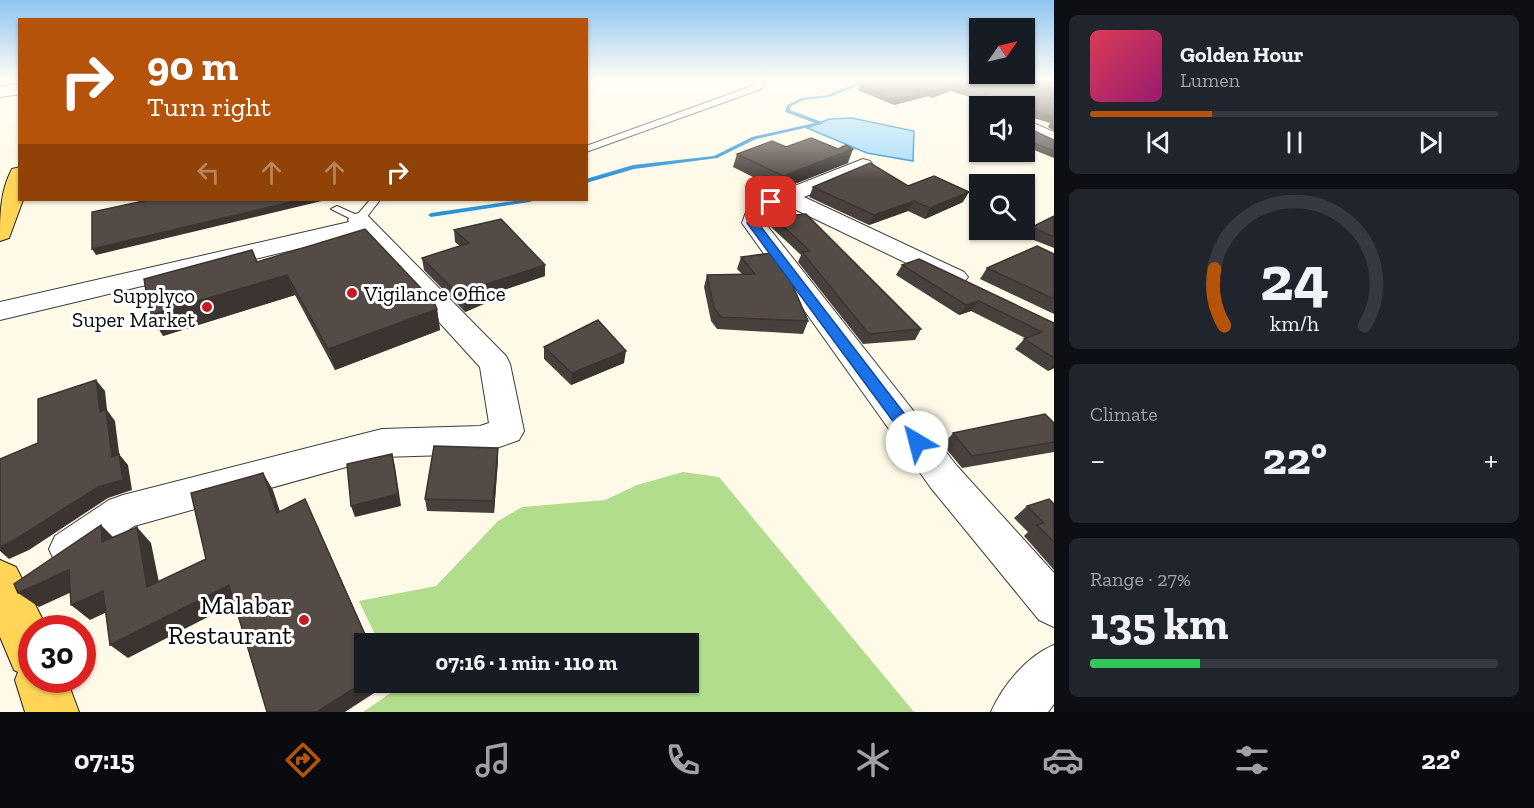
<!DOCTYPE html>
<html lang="en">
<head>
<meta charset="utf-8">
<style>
  :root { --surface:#171b24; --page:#20242c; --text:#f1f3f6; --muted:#9ea1a6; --line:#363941; --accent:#b45309 }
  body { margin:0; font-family:"Zilla Slab",serif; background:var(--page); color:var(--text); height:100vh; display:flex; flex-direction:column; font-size:22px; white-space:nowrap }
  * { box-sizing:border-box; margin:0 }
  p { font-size:20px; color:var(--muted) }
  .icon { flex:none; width:33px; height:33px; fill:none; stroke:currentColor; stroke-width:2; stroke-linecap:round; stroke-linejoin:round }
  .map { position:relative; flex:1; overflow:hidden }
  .sheet { display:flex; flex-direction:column; gap:15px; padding:15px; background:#0d0f14; width:480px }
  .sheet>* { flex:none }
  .banner { position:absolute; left:18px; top:18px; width:570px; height:183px; border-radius:0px; box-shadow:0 2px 4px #0004; background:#b45309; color:#fff; overflow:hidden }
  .needle { width:39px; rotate:56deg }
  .tools { position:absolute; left:969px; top:18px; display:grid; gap:12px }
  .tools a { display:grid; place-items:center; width:66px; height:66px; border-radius:0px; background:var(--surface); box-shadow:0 2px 4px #0004; font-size:30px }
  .speed { position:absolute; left:18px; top:615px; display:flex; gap:12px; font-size:30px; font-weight:700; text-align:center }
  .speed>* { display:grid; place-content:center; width:78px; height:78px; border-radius:50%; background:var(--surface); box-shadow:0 2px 4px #0004; line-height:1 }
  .speed .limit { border:9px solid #d22; background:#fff; color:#111 }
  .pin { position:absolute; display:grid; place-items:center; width:51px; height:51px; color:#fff; margin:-26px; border-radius:12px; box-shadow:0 3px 9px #0006 }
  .me { position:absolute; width:66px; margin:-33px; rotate:323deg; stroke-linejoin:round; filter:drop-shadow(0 0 4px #0008) }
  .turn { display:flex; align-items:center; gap:21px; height:126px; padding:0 30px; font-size:27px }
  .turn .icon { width:78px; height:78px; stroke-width:2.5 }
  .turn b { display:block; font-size:42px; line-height:51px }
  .lanes { display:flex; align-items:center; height:57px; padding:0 30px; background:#0003; justify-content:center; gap:30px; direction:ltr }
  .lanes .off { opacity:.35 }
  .big { font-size:45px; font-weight:800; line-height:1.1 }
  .sheet .widget { flex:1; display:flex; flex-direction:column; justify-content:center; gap:9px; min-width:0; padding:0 21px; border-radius:9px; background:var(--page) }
  .sheet .dial { align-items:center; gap:0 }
  .dial svg { height:156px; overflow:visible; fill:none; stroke:var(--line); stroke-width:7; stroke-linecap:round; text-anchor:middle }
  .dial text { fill:var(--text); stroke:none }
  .song { display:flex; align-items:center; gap:18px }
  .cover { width:72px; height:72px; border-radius:9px; background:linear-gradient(135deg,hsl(350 70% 55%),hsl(320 70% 35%)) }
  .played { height:6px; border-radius:3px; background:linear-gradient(90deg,var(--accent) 30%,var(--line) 30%) }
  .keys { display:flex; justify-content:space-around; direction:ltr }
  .heat { display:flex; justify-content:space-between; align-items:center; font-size:33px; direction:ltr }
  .charge { height:9px; border-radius:4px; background:linear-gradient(90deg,#34c759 27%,var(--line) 0) }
  .trip { position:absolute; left:354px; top:633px; width:345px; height:60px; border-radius:0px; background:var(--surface); box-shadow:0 2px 4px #0004; font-weight:800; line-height:60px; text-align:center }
  .tabs { display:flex; height:96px; justify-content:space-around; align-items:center; background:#090b0e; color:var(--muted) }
  .tabs .icon { width:42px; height:42px }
  .tabs .selected { color:var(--accent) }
  .tabs b { font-size:27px; color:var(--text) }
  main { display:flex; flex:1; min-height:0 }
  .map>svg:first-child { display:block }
  .forest { fill:#b2dd8d }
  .water { fill:#a8dcfb; stroke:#2a93d7; stroke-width:1.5 }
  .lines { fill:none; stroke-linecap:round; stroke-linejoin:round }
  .stream { fill:#2a93d7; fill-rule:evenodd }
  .lane-casing { stroke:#3d3d3d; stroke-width:2 }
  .street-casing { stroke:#3d3d3d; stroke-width:2 }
  .primary-casing { stroke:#1b1b1b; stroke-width:2 }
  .lane { fill:#fff; fill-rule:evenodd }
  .street { fill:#fff; fill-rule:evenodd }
  .primary { fill:#ffd558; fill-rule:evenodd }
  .wall { fill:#48403c }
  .shaded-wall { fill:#3b3431 }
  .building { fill:#544b46; stroke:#3b3431; stroke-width:1.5 }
  .route { fill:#1a73e8; stroke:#114b97; stroke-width:1.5 }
  .poi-dot { fill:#c31a23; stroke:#fff; stroke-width:2 }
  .labels { text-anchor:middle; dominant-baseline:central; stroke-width:6; stroke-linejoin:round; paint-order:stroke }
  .poi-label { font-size:21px; fill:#0a0a0a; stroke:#fff; text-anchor:start }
  .near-poi-label { font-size:26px; fill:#0a0a0a; stroke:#fff; text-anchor:end }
</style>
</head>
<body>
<main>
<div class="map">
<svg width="1054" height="712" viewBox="0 0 1054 712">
  <rect width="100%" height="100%" fill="#fffae8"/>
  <path class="forest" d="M683 472 719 477 914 712H363L399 687 397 683 688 682V644L379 643 359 601 436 586 498 521 522 507 605 500 637 485Z"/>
  <path class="water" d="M852 118 914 131 913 161 867 153 807 128 829 119Z"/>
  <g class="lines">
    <path class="stream" d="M863 80H870L830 97 804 100 791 106 790 110 822 122V124L756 139 717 158 634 169 586 183V179L633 165 714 156 752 137 815 123 785 112 787 105 801 98 827 95Z
      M521 200H533L530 202 431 217 428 215 431 213Z"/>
    <defs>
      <path id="lane" d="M758 80H766L761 89 586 152V146L755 85Z
        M370 200H380L363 222 359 223 331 209 337 206 357 215Z"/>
      <path id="street" d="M20 84V94L0 97V87Z
        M1024 119 1054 132V145L1024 131Z
        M863 159 870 161 873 165 870 169 804 197 964 272 968 277 964 282 955 285 946 282 786 205 767 213 765 223 957 466 1054 573V627L1039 620 931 488 742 223 749 204Z
        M359 213 367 215 506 356 510 364 524 431 519 440 480 454 382 457 134 526 83 562 69 568 55 562 49 549 55 536 109 500 123 495 382 429 480 426 489 423 480 367 359 234 0 320V302L349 222 348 220 351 215Z
        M1054 645V704L1048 712H991C1003 685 1027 656 1054 645Z"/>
      <path id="primary" d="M20 167V200H23L9 238 0 241C0 216 0 191 12 169Z
        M0 560 16 567 47 628H32V680H67L79 712H25L15 680 18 672 14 670 0 637Z"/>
    </defs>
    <use href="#lane" class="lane-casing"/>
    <use href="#street" class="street-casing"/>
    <use href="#primary" class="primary-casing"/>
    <use href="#lane" class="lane"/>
    <use href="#street" class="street"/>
    <use href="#primary" class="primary"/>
  </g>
  <path class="wall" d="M1054 80V131L1048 127 1050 123 1024 115V106H999L950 91 932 98 928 96 894 105 858 90 860 85Z
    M1024 123 1026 127 1054 140V158L1024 146Z
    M786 147 848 163 779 190 733 167 737 154Z
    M908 186 963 202 925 219 908 211 869 225 809 197 813 187Z
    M1054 216V248L1026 237 1032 227Z
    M773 217 921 329 915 340 863 344 798 262 801 255 770 226Z
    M454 230 545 265V276L486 296V303L465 312 424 270 422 258 460 246 455 242Z
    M1054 254V314L980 279 987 268Z
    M741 257 808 321 803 334 717 329 711 321 704 287 707 275 742 274 737 269Z
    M257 262 437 309 440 330 335 370 295 295 163 336Z
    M902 265 1054 323V368L1048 371 1015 349 1025 338 971 311 959 315 896 275Z
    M544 347 624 363 571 385 544 359Z
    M1054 423V452L962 468 943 445 953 433Z
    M498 448V460L494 513 427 511 425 499Z
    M1054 504V570L1024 536 1028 532 1014 518 1027 506Z"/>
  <path class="shaded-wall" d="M953 86 950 91 932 98 934 93Z
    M931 91 928 96 894 105 897 100Z
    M853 149 848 163 779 190 783 176Z
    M969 192 963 202 925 219 930 208Z
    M300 200H326L96 255 92 249Z
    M914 201 908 211 869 225 874 215Z
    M545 265V276L486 296V303L465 312 464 300 480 286Z
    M287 275 295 295 163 336 150 315Z
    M979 301 971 311 959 315 966 305Z
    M437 309 440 330 335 370 328 349Z
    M626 351 624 363 571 385 572 373Z
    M1054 364V368L1048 371Z
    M96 380 105 391 107 410 115 421 121 468 112 457 100 412Z
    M498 448V460L494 513 493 501Z
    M119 454 128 465 132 490 108 498 29 550 9 559 0 551V547Z
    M392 454 395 466 401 506 355 517 351 506Z
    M263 473 273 490 286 530 277 513Z
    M305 499 313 516 370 644H369Z
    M101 525 117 541 102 542Z
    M137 527 151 543 163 602 147 587Z
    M69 570 87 585 39 607 18 593Z
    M229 585 241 600 128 658 110 645Z
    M103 591 120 606 90 620 71 605Z
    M364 682H387L388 684 345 712H317Z"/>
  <path class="building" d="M875 80H1054V117L1024 108V106H1019L953 86 934 93 931 91 897 100 860 85Z
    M1024 123 1026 127 1054 140V151L1024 139Z
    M811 138 838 149 846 145 853 149 783 176 737 154 772 141 786 147Z
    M870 163 908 186 934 176 969 192 930 208 914 201 874 215 813 187Z
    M148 200H300L92 249V212Z
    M806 214 921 329 869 334 802 252 810 251 773 217Z
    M1054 216V237L1032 227Z
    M501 219 545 265 480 286 485 291 464 300 422 258 469 243 454 230Z
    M365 229 434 302 437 309 328 349 287 275 150 315 144 279 252 250 257 262Z
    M1037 246 1054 254V299L987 268Z
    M773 253 786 270 808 321 721 317 714 308 707 275 755 274 741 257Z
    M919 259 1054 323V358L1024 339 1042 332 979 301 966 305 902 265Z
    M598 320 626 351 572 373 544 347Z
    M96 380 100 412 106 409 112 457 119 454 123 480 98 487 16 539 0 547V459L38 443V399Z
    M1045 414 1054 423V442L972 456 953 433Z
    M434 446 498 448 493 501 425 499Z
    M392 454 398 494 351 506 347 464Z
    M263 473 277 513 305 499 369 644H364V682L317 712H267L229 585 110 645 103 591 71 605 69 570 18 593 14 584 101 525 102 542 137 527 147 587 206 559 191 493Z
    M1049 499 1054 504V542L1037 525 1044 523 1027 506Z"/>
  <linearGradient id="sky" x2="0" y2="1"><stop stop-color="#8ec4f0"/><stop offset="0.44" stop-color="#fffdf5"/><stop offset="1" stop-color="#fffdf5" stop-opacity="0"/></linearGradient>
  <rect width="1054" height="180" fill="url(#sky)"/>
  <path class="route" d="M768 200 776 202 762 211 758 223 923 438 925 442 923 447H912L747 223 754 207Z"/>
  <g class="poi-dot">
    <circle cx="352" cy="293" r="6"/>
    <circle cx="207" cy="307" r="6"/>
    <circle cx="304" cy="620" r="6"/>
  </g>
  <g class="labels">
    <g class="poi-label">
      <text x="364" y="293">Vigilance Office</text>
      <text x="195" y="295" text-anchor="end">Supplyco<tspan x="195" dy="24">Super Market</tspan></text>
    </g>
    <g class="near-poi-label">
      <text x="292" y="605">Malabar<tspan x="292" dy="30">Restaurant</tspan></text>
    </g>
  </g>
</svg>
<div class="tools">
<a><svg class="needle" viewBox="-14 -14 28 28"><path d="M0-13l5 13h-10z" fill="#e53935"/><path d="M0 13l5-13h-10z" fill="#9ea1a6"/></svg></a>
<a><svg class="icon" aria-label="sound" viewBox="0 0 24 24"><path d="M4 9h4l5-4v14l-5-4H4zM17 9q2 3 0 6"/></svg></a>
<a><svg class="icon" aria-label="search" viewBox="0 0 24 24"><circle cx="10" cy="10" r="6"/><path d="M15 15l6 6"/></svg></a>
</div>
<div class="speed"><div class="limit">30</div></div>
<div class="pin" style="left:771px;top:202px;background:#d93025"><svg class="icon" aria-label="arrive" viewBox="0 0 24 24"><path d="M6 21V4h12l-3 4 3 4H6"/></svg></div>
<svg class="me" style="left:917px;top:442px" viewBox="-20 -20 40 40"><circle r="19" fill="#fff"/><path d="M0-13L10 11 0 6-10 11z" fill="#1a73e8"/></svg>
<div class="trip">07:16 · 1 min · 110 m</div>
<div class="banner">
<div class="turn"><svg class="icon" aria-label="right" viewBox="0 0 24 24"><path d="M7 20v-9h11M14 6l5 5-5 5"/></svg><div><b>90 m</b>Turn right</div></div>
<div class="lanes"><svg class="icon off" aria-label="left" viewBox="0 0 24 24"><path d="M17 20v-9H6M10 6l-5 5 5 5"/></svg><svg class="icon off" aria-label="ahead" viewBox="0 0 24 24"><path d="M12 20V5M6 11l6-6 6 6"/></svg><svg class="icon off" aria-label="ahead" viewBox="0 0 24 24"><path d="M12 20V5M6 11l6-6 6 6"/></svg><svg class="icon" aria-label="right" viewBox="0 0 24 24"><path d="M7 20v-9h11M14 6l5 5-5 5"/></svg></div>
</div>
</div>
<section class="sheet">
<div class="widget">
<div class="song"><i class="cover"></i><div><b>Golden Hour</b><p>Lumen</p></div></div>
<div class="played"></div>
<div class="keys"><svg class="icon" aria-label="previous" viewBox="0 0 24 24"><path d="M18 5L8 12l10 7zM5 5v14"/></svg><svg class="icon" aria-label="pause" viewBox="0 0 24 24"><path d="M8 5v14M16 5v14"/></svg><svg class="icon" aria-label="next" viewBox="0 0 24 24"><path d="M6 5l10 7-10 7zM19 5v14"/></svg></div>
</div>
<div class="widget dial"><svg viewBox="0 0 100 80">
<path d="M14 69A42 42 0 1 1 86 69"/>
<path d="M14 69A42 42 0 0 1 9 40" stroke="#b45309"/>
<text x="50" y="56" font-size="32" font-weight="700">24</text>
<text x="50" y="72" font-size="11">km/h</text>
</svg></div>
<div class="widget"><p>Climate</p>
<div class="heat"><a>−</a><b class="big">22°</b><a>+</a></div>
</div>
<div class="widget"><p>Range · 27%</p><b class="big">135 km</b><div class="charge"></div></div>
</section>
</main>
<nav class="tabs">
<b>07:15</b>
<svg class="icon selected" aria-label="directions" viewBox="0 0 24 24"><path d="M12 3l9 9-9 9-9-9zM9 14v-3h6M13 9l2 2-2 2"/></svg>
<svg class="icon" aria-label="music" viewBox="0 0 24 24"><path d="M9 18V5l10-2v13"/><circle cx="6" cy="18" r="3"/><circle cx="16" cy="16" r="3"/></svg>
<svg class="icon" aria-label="phone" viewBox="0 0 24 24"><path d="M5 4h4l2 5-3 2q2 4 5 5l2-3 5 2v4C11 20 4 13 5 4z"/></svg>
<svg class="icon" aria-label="climate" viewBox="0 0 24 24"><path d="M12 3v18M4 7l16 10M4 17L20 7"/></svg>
<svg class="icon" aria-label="car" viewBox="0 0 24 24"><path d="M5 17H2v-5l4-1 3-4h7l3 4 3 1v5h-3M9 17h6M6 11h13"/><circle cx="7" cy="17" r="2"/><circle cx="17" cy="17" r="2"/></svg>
<svg class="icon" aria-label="filters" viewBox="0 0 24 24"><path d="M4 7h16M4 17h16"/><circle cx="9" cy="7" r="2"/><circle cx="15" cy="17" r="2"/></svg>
<b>22°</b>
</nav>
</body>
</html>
